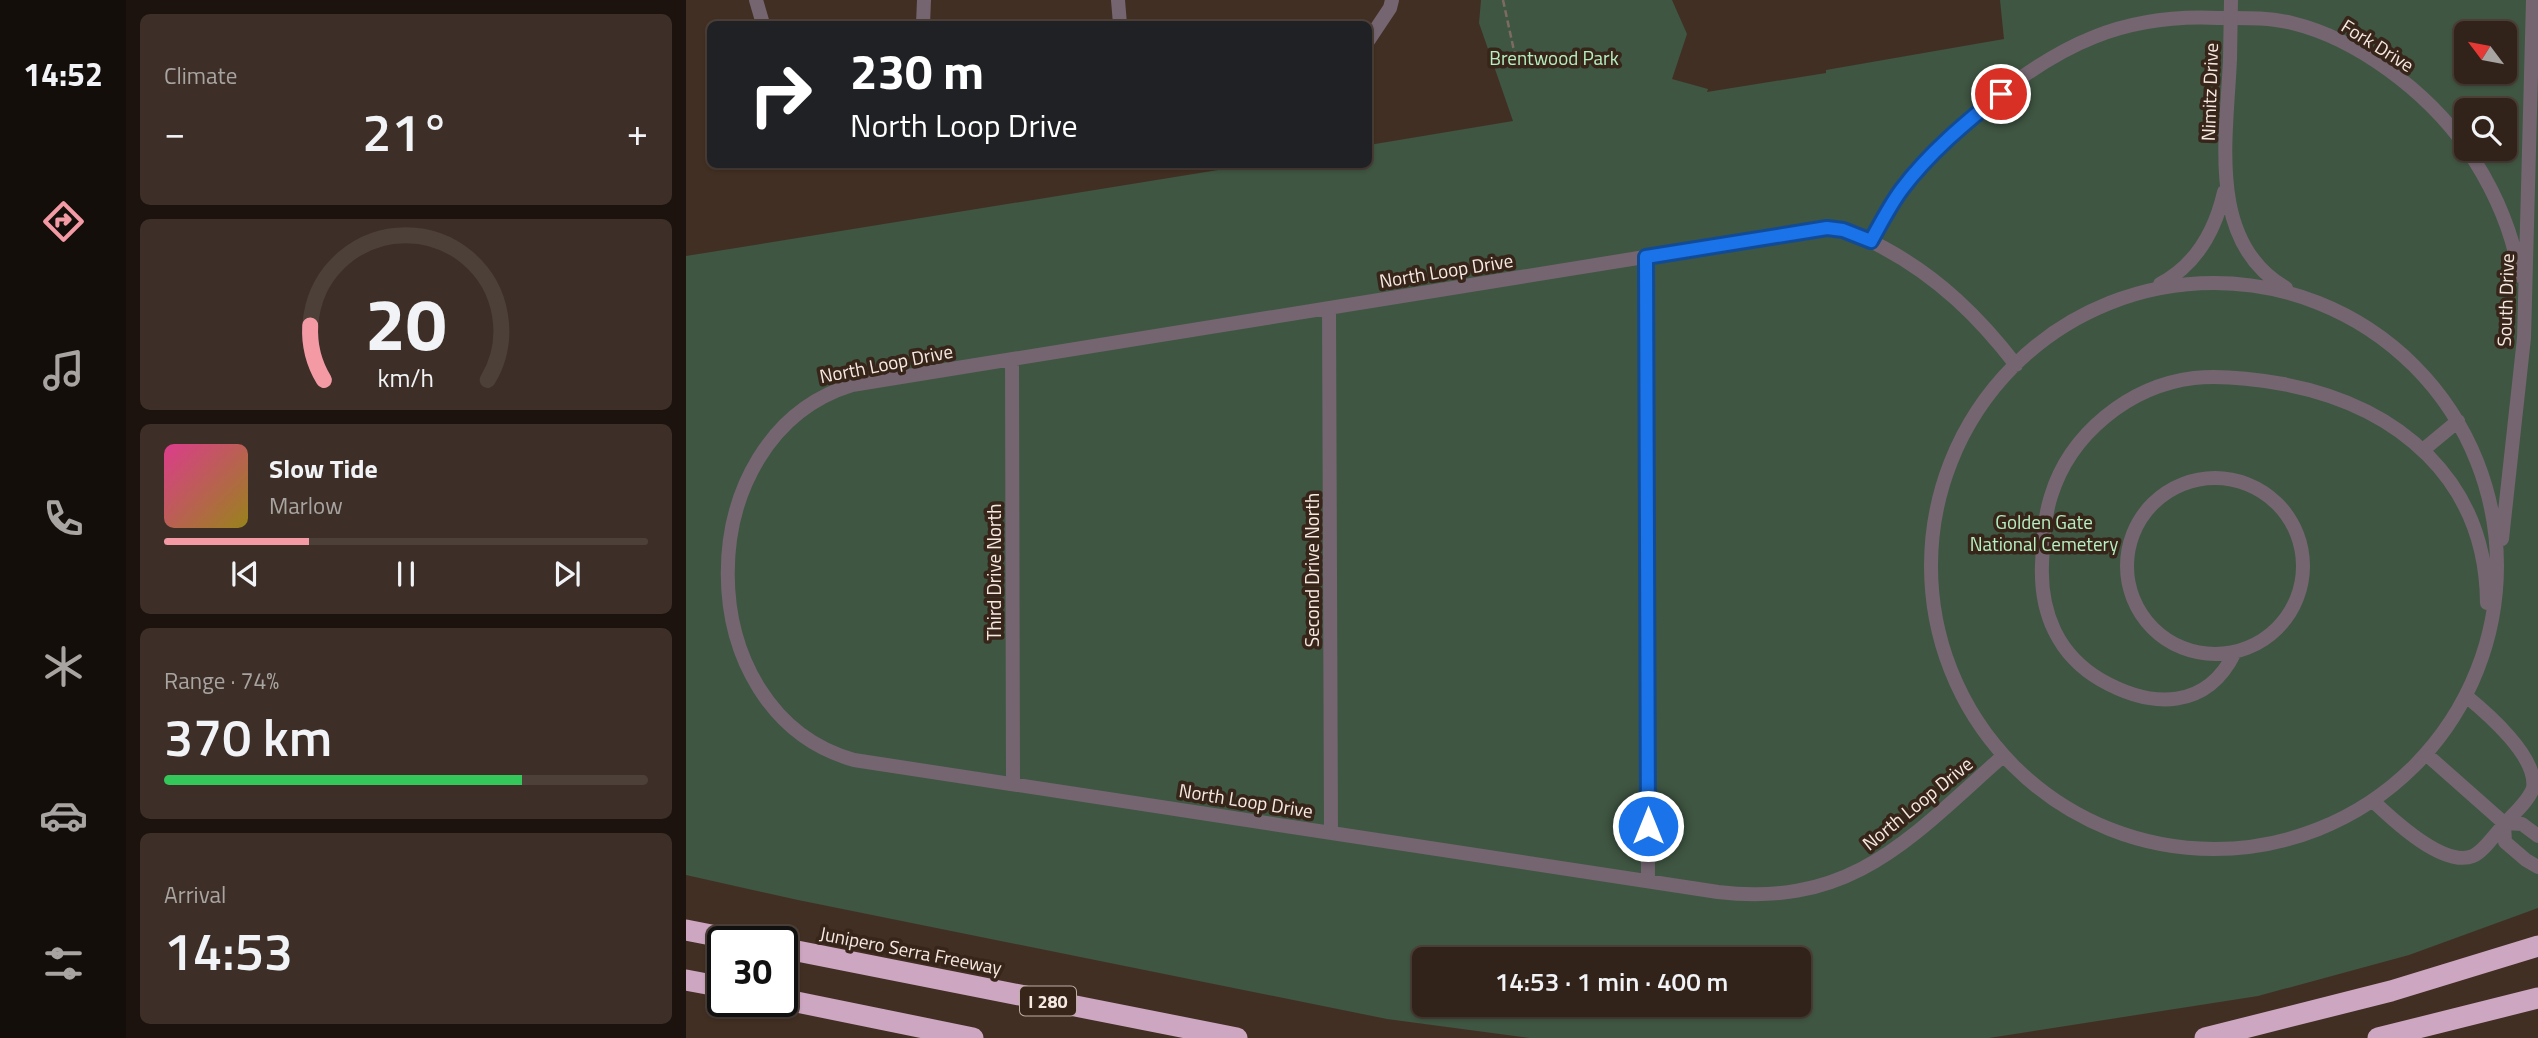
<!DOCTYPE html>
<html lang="en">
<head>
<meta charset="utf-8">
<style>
  :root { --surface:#32231a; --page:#3d2f27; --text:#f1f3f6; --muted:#a8a4a2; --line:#4d4039; --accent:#f49aa5 }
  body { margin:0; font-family:"Titillium Web",sans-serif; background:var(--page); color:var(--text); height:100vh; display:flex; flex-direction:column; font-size:26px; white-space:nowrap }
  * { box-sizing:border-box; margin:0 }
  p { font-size:23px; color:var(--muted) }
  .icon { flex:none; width:38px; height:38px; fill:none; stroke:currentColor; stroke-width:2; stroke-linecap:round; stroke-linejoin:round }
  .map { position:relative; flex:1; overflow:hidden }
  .drawer { display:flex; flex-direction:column; gap:14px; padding:14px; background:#1c130e; width:560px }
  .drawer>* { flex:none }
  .banner { position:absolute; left:21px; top:21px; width:665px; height:147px; border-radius:10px; box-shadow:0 2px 5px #0004,0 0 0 2px var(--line); background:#202124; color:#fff; overflow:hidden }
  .needle { width:46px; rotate:302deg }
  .controls { position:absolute; left:1768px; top:21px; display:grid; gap:14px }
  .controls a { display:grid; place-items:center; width:63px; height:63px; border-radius:10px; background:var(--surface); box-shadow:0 2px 5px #0004,0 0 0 2px var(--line); font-size:35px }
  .speed { position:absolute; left:21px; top:926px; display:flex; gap:14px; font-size:35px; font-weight:700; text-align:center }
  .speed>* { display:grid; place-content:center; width:91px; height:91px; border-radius:50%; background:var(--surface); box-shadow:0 2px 5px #0004,0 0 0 2px var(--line); line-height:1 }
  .speed .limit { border:4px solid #111; border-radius:10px; background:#fff; color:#111 }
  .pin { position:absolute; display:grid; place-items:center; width:60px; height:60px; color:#fff; margin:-30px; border:4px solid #fff; border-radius:50%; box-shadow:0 2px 7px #0007 }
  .me { position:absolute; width:77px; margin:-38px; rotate:0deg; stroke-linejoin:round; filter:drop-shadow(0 0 5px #0008) }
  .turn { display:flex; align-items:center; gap:24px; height:147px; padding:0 28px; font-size:32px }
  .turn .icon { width:91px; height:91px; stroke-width:2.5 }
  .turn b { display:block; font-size:49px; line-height:60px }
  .big { font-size:52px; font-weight:600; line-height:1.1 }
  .drawer .widget { flex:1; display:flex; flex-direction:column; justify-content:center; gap:10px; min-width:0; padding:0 24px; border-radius:10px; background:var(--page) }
  .drawer .dial { align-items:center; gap:0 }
  .dial svg { height:182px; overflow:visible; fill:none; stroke:var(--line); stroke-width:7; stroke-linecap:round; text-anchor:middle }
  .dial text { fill:var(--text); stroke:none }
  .song { display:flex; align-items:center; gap:21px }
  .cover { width:84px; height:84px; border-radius:10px; background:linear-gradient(135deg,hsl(330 70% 55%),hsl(50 70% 35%)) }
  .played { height:7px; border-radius:4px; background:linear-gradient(90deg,var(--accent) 30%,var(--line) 30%) }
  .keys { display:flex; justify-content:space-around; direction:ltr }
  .heat { display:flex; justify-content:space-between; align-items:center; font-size:38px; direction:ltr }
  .charge { height:10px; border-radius:5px; background:linear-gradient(90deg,#34c759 74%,var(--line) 0) }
  .trip { position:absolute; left:726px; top:947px; width:399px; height:70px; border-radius:10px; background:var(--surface); box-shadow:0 2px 5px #0004,0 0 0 2px var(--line); font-weight:600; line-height:70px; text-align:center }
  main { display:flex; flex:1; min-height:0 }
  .dock { display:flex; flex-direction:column; width:126px; justify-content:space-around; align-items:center; background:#140e0a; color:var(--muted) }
  .dock .icon { width:49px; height:49px }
  .dock .selected { color:var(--accent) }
  .dock b { font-size:32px; color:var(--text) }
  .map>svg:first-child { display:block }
  .green { fill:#3f5642; fill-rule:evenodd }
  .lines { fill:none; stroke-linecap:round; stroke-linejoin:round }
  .path { stroke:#7c6b61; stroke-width:2.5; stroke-dasharray:7 3.5; stroke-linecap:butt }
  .minor { stroke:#746570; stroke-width:14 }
  .motorway { stroke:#cda6c2; stroke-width:21 }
  .minor-bridge { stroke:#746570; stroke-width:14 }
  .route-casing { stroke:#114b97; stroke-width:18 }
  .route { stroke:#1a73e8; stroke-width:12 }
  .labels { text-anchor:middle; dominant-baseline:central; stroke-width:7; stroke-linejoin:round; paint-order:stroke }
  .shield { fill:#37251a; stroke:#bdaea6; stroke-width:2 }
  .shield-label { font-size:18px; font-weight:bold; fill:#f6e9e2 }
  .street-label { font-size:19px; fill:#f6e9e2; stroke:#37251a }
  .park-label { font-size:19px; fill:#b7f0c0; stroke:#37251a }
</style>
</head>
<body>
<main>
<nav class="dock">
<b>14:52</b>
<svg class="icon selected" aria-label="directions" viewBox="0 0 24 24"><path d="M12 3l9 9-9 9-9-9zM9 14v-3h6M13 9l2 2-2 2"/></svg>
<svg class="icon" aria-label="music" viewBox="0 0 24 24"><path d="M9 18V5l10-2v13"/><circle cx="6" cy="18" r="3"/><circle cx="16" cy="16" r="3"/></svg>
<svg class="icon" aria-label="phone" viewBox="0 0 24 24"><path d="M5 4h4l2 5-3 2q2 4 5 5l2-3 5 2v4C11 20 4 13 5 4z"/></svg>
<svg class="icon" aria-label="climate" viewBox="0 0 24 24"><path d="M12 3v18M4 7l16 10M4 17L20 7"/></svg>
<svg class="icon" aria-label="car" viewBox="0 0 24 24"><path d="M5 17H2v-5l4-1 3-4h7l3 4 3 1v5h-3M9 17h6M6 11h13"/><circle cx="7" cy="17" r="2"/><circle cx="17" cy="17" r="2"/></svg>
<svg class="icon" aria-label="filters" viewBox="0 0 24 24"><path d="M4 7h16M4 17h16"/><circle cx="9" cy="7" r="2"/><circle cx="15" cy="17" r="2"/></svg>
</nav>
<section class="drawer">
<div class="widget"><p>Climate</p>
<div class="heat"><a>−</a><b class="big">21°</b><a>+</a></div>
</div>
<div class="widget dial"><svg viewBox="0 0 100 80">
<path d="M14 69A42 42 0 1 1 86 69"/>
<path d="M14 69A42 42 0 0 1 8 45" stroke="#f49aa5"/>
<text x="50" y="56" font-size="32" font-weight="700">20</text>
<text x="50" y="72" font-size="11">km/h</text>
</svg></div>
<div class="widget">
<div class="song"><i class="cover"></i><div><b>Slow Tide</b><p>Marlow</p></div></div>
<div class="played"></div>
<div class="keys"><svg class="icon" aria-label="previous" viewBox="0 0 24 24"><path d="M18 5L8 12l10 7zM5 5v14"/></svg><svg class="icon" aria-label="pause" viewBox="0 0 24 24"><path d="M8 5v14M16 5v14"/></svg><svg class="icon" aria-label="next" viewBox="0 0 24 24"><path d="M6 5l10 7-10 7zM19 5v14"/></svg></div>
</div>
<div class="widget"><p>Range · 74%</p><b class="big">370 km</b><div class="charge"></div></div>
<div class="widget"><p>Arrival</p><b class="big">14:53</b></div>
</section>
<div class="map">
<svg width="1852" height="1038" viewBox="0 0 1852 1038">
  <rect width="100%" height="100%" fill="#422f23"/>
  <path class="green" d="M795 0H986L1001 34 986 79 1022 89 1021 92 1140 73V70L1318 39 1314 0H1852V908L1723 955 1572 996 1303 1038H844L701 1019 112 900 0 875V256L563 165 682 164 683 145 827 121 793 23ZM1780 33H1818V72H1780ZM1780 110H1818V149H1780ZM738 959H1113V1004H738Z"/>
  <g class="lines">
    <path class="path" d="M817 0 830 60"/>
    <path class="minor" d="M70 0 77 24
      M432 0 434 24
      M237 24 238 0
      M682 41 704 8 706 0
      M1544 59C1541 136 1520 242 1600 288
      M1781 149C1807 187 1826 229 1834 276
      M1185 241C1194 224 1203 206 1215 191 1257 134 1342 63 1408 37 1448 21 1490 16 1532 18 1557 18 1582 17 1606 23 1672 39 1741 92 1780 147
      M960 257 962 881
      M1245 566a283 283 0 1 1 566 0a283 283 0 1 1-566 0Z
      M1474 284C1510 265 1529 231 1538 192
      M643 308 645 833
      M326 359 327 784
      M1737 450 1772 421
      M1441 566a88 88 0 1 1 176 0a88 88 0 1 1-176 0Z
      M1816 539 1838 338 1847 0
      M1549 652C1521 710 1466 709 1415 680 1372 655 1354 613 1356 564 1357 542 1358 518 1365 496 1384 434 1443 386 1508 378 1538 375 1568 379 1597 384 1713 406 1800 480 1801 603
      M1740 754 1818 823 1836 824 1852 836
      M1317 756C1225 837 1167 908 1032 892L168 760C0 713 0 436 166 385L1132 229C1157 226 1176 236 1198 248 1252 277 1293 317 1330 365
      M1687 801C1706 819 1757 868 1787 856 1798 851 1808 835 1817 826 1826 815 1843 801 1847 788 1852 757 1801 713 1780 696
      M1818 823 1819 842 1840 860 1852 867"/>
    <path class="motorway" d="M0 930 61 942
      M96 948 551 1038
      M0 980 37 987
      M96 999 287 1038
      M1519 1038 1705 991 1852 946
      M1692 1038 1852 998"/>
    <path class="minor-bridge" d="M1544 59 1545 0"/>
  </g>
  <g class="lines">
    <defs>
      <path id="route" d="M962 826 960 257 1141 228 1157 230 1185 241C1195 223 1204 205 1216 189 1243 153 1279 123 1315 94"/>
    </defs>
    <use href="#route" class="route-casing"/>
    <use href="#route" class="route"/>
  </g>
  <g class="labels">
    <rect class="shield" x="334" y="986.5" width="56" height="29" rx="5"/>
    <g class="shield-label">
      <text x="362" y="1001">I 280</text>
    </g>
    <g class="street-label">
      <text transform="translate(1692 45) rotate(32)">Fork Drive</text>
      <text transform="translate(1523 92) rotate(-88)">Nimitz Drive</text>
      <text transform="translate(760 270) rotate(-9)">North Loop Drive</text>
      <text transform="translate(1819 300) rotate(-88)">South Drive</text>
      <text transform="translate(200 363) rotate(-11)">North Loop Drive</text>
      <text transform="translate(625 570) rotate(-90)">Second Drive North</text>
      <text transform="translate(307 572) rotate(-90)">Third Drive North</text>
      <text transform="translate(560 800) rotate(9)">North Loop Drive</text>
      <text transform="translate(1231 803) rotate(-39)">North Loop Drive</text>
      <text transform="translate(225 950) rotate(11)">Junipero Serra Freeway</text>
    </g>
    <g class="park-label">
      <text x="868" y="57">Brentwood Park</text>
      <text x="1358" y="521">Golden Gate<tspan x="1358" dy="22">National Cemetery</tspan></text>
    </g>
  </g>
</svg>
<div class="controls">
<a><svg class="needle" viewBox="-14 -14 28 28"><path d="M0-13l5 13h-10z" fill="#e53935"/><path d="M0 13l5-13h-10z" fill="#a8a4a2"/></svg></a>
<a><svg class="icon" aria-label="search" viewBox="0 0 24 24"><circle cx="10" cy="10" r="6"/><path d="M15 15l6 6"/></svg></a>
</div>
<div class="speed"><div class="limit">30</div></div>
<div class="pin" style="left:1315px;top:94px;background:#d93025"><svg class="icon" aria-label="arrive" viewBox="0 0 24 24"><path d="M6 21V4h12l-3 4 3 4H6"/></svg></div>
<svg class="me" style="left:962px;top:826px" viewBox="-20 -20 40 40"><circle r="17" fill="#1a73e8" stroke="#fff" stroke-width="3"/><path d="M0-11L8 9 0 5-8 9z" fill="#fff"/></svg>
<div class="trip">14:53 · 1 min · 400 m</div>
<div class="banner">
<div class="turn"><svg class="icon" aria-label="right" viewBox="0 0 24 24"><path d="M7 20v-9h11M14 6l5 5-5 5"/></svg><div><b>230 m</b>North Loop Drive</div></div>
</div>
</div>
</main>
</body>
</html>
